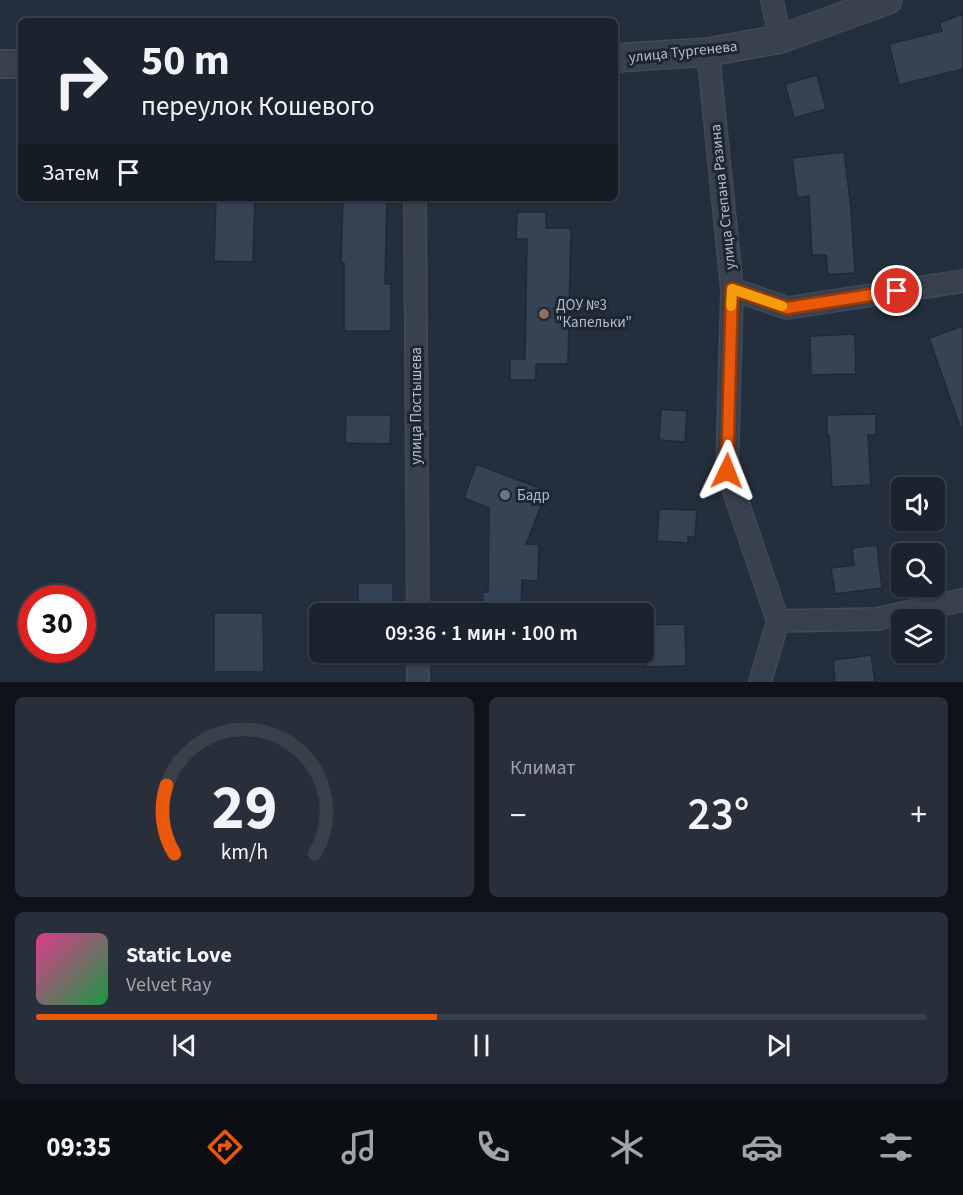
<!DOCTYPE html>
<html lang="ru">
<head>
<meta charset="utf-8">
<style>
  :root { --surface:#1b232e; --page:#282f3a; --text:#f1f3f6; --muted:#a0a4aa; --line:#39404a; --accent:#ea580c }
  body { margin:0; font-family:"Source Sans 3",sans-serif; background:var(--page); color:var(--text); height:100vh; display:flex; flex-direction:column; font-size:22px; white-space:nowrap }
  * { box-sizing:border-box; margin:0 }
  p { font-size:20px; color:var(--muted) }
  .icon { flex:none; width:33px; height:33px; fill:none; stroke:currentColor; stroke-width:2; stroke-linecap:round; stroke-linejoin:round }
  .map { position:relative; height:682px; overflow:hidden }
  .drawer { display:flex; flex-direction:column; gap:15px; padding:15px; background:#0f1319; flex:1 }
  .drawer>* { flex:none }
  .hud { position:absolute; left:18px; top:18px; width:600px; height:183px; border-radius:9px; box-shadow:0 2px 4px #0004,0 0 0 2px var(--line); background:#1b232e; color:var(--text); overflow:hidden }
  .tools { position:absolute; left:891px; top:477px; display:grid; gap:12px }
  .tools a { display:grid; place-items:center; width:54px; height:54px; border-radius:9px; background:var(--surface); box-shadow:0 2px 4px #0004,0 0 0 2px var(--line); font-size:30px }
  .speed { position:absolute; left:18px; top:585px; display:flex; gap:12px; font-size:30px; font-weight:700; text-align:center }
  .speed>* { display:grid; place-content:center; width:78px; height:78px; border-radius:50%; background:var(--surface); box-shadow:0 2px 4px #0004,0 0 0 2px var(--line); line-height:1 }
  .speed .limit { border:9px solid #d22; background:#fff; color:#111 }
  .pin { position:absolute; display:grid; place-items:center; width:51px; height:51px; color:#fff; margin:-26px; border:3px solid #fff; border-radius:50%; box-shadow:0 2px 6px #0007 }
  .me { position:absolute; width:66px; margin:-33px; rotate:2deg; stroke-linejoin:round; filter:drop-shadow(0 0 4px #0008) }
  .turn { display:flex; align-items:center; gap:21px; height:126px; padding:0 24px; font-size:27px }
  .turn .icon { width:78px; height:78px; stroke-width:2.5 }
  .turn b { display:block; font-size:42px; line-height:51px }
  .then { display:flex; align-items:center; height:57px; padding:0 24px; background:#0003; gap:12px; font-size:22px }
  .big { font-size:45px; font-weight:600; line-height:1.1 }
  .drawer .widget { flex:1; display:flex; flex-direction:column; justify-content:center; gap:9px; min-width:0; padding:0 21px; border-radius:9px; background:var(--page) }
  .drawer .dial { align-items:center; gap:0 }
  .dial svg { height:156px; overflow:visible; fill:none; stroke:var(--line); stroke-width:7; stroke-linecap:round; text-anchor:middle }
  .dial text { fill:var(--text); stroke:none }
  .song { display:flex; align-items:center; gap:18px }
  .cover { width:72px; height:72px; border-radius:9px; background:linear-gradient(135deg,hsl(330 70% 55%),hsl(140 70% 35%)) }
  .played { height:6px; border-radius:3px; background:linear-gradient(90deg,var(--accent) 45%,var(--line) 45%) }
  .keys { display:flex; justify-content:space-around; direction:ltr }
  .heat { display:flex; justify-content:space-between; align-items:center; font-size:33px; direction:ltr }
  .drawer .tiles { flex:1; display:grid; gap:15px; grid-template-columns:1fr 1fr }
  .widget:last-child { grid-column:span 2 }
  .trip { position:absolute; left:309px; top:603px; width:345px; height:60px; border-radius:9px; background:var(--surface); box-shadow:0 2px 4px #0004,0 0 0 2px var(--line); font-weight:600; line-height:60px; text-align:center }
  .tab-bar { display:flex; height:96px; justify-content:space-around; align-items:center; background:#0b0e12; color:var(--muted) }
  .tab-bar .icon { width:42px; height:42px }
  .tab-bar .current { color:var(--accent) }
  .tab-bar b { font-size:27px; color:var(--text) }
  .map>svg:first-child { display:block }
  .building { fill:#364354; stroke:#1f2835; stroke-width:1.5 }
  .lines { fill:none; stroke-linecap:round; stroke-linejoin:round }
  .minor-casing { stroke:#414a57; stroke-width:24 }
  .tertiary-casing { stroke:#414a57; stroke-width:30 }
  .minor { stroke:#38414e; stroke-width:21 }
  .tertiary { stroke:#38414e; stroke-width:27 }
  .route-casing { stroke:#983908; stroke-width:15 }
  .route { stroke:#ea580c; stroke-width:10 }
  .slow { stroke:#f59e0b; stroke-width:10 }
  .education-dot { fill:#8d6e63; stroke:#1d2633; stroke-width:2 }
  .worship-dot { fill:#6b7280; stroke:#1d2633; stroke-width:2 }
  .labels { text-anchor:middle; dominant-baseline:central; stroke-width:6; stroke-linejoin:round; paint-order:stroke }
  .street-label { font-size:15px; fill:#b4bcc9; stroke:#1d2633 }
  .poi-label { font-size:15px; fill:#b4bcc9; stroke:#1d2633; text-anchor:start }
</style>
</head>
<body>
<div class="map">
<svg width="963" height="682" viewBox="0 0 963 682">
  <rect width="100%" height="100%" fill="#242f3e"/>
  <path class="building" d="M963 14V69L899 85 889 44 942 31 939 23Z
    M817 75 826 109 794 118 785 84Z
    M844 152 851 208 855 273 828 275 826 255H812L809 196 797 198 792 158Z
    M216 198H255L253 262 214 261Z
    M343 198H387L385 284H391V331H344V263H341Z
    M517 212H546V228H571L568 364H536V380H510V359H525L527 239H516Z
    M963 326V426L960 427 929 338Z
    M855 334 856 374 811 375 810 336Z
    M661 409 687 411 685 442 659 440Z
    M876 414V435H868L871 485 832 487 829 435H827V415Z
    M346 415H391L390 444 345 443Z
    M476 464 547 491 526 544H539L538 581 522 580 521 614H482L483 592H488L489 508 464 498Z
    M659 509 697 510 695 537H688V543L657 541Z
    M877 545 882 588 835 594 831 568 854 565 852 548Z
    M358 583H393V614H358Z
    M214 613H263L264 672H214Z
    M685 624 686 666 645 667V625Z
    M871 655 875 682H835L833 660Z"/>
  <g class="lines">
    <defs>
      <path id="minor" d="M772 0 780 39
        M708 52 732 289 727 471 778 621
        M415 198 418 614
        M732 289 787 308 963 281
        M778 621 877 619 963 600
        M418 652V682
        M760 682 778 621"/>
      <path id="tertiary" d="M615 58 708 52 780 39 888 0
        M0 64H21"/>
    </defs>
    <use href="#minor" class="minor-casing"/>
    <use href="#tertiary" class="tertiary-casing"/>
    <use href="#minor" class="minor"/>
    <use href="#tertiary" class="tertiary"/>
  </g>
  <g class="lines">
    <defs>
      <path id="route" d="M727 471 732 289 787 308 897 291"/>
    </defs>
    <use href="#route" class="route-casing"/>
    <use href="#route" class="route"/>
    <path class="slow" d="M731 306 732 289 782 306"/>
  </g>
  <circle class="education-dot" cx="544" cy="314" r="6"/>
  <circle class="worship-dot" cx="505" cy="495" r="6"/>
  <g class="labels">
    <g class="street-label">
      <text transform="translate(683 52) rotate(-6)">улица Тургенева</text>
      <text transform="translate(723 197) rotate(-96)">улица Степана Разина</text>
      <text transform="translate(416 406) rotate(-90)">улица Постышева</text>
    </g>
    <g class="poi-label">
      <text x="556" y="305">ДОУ №3<tspan x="556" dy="17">"Капельки"</tspan></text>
      <text x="517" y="495">Бадр</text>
    </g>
  </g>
</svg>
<div class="tools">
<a><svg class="icon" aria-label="sound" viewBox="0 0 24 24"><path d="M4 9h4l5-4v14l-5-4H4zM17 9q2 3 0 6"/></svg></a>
<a><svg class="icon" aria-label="search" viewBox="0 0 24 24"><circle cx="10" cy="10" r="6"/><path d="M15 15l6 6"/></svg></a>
<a><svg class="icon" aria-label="layers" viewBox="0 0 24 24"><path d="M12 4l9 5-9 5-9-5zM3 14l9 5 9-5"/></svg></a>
</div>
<div class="speed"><div class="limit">30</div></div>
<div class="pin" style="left:897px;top:291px;background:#d93025"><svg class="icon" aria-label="arrive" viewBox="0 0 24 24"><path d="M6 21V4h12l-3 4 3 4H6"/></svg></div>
<svg class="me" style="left:727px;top:471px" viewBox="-20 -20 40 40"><path d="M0-17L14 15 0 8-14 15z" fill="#ea580c" stroke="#fff" stroke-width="4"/></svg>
<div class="trip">09:36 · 1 мин · 100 m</div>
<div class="hud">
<div class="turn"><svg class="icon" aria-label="right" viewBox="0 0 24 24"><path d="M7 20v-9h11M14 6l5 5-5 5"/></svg><div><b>50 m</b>переулок Кошевого</div></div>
<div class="then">Затем<svg class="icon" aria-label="arrive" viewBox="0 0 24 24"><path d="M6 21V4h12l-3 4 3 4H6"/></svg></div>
</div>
</div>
<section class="drawer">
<div class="tiles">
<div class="widget dial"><svg viewBox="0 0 100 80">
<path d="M14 69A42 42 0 1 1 86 69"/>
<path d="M14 69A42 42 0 0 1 10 34" stroke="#ea580c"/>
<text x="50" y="56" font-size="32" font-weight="700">29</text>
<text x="50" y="72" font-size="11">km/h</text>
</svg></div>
<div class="widget"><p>Климат</p>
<div class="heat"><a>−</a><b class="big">23°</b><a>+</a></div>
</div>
<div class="widget">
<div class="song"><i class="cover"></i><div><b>Static Love</b><p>Velvet Ray</p></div></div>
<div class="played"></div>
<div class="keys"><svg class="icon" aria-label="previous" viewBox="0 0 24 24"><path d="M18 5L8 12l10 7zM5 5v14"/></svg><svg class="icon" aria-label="pause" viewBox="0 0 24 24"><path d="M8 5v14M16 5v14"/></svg><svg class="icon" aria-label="next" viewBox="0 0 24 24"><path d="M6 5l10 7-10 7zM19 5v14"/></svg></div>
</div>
</div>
</section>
<nav class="tab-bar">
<b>09:35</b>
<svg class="icon current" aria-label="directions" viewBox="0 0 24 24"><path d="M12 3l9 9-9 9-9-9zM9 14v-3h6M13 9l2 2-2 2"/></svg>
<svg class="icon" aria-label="music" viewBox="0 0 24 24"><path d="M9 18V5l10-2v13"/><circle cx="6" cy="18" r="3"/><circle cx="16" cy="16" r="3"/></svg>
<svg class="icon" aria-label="phone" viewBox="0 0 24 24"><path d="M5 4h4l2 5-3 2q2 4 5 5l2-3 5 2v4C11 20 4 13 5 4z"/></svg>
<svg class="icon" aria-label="climate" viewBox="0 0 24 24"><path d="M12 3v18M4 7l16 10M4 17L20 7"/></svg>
<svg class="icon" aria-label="car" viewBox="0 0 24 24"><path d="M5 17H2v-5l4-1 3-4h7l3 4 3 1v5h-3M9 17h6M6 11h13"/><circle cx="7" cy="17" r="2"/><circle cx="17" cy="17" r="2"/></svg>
<svg class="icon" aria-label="filters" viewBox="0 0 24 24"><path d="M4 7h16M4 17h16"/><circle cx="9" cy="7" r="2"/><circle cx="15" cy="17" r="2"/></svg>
</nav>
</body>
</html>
